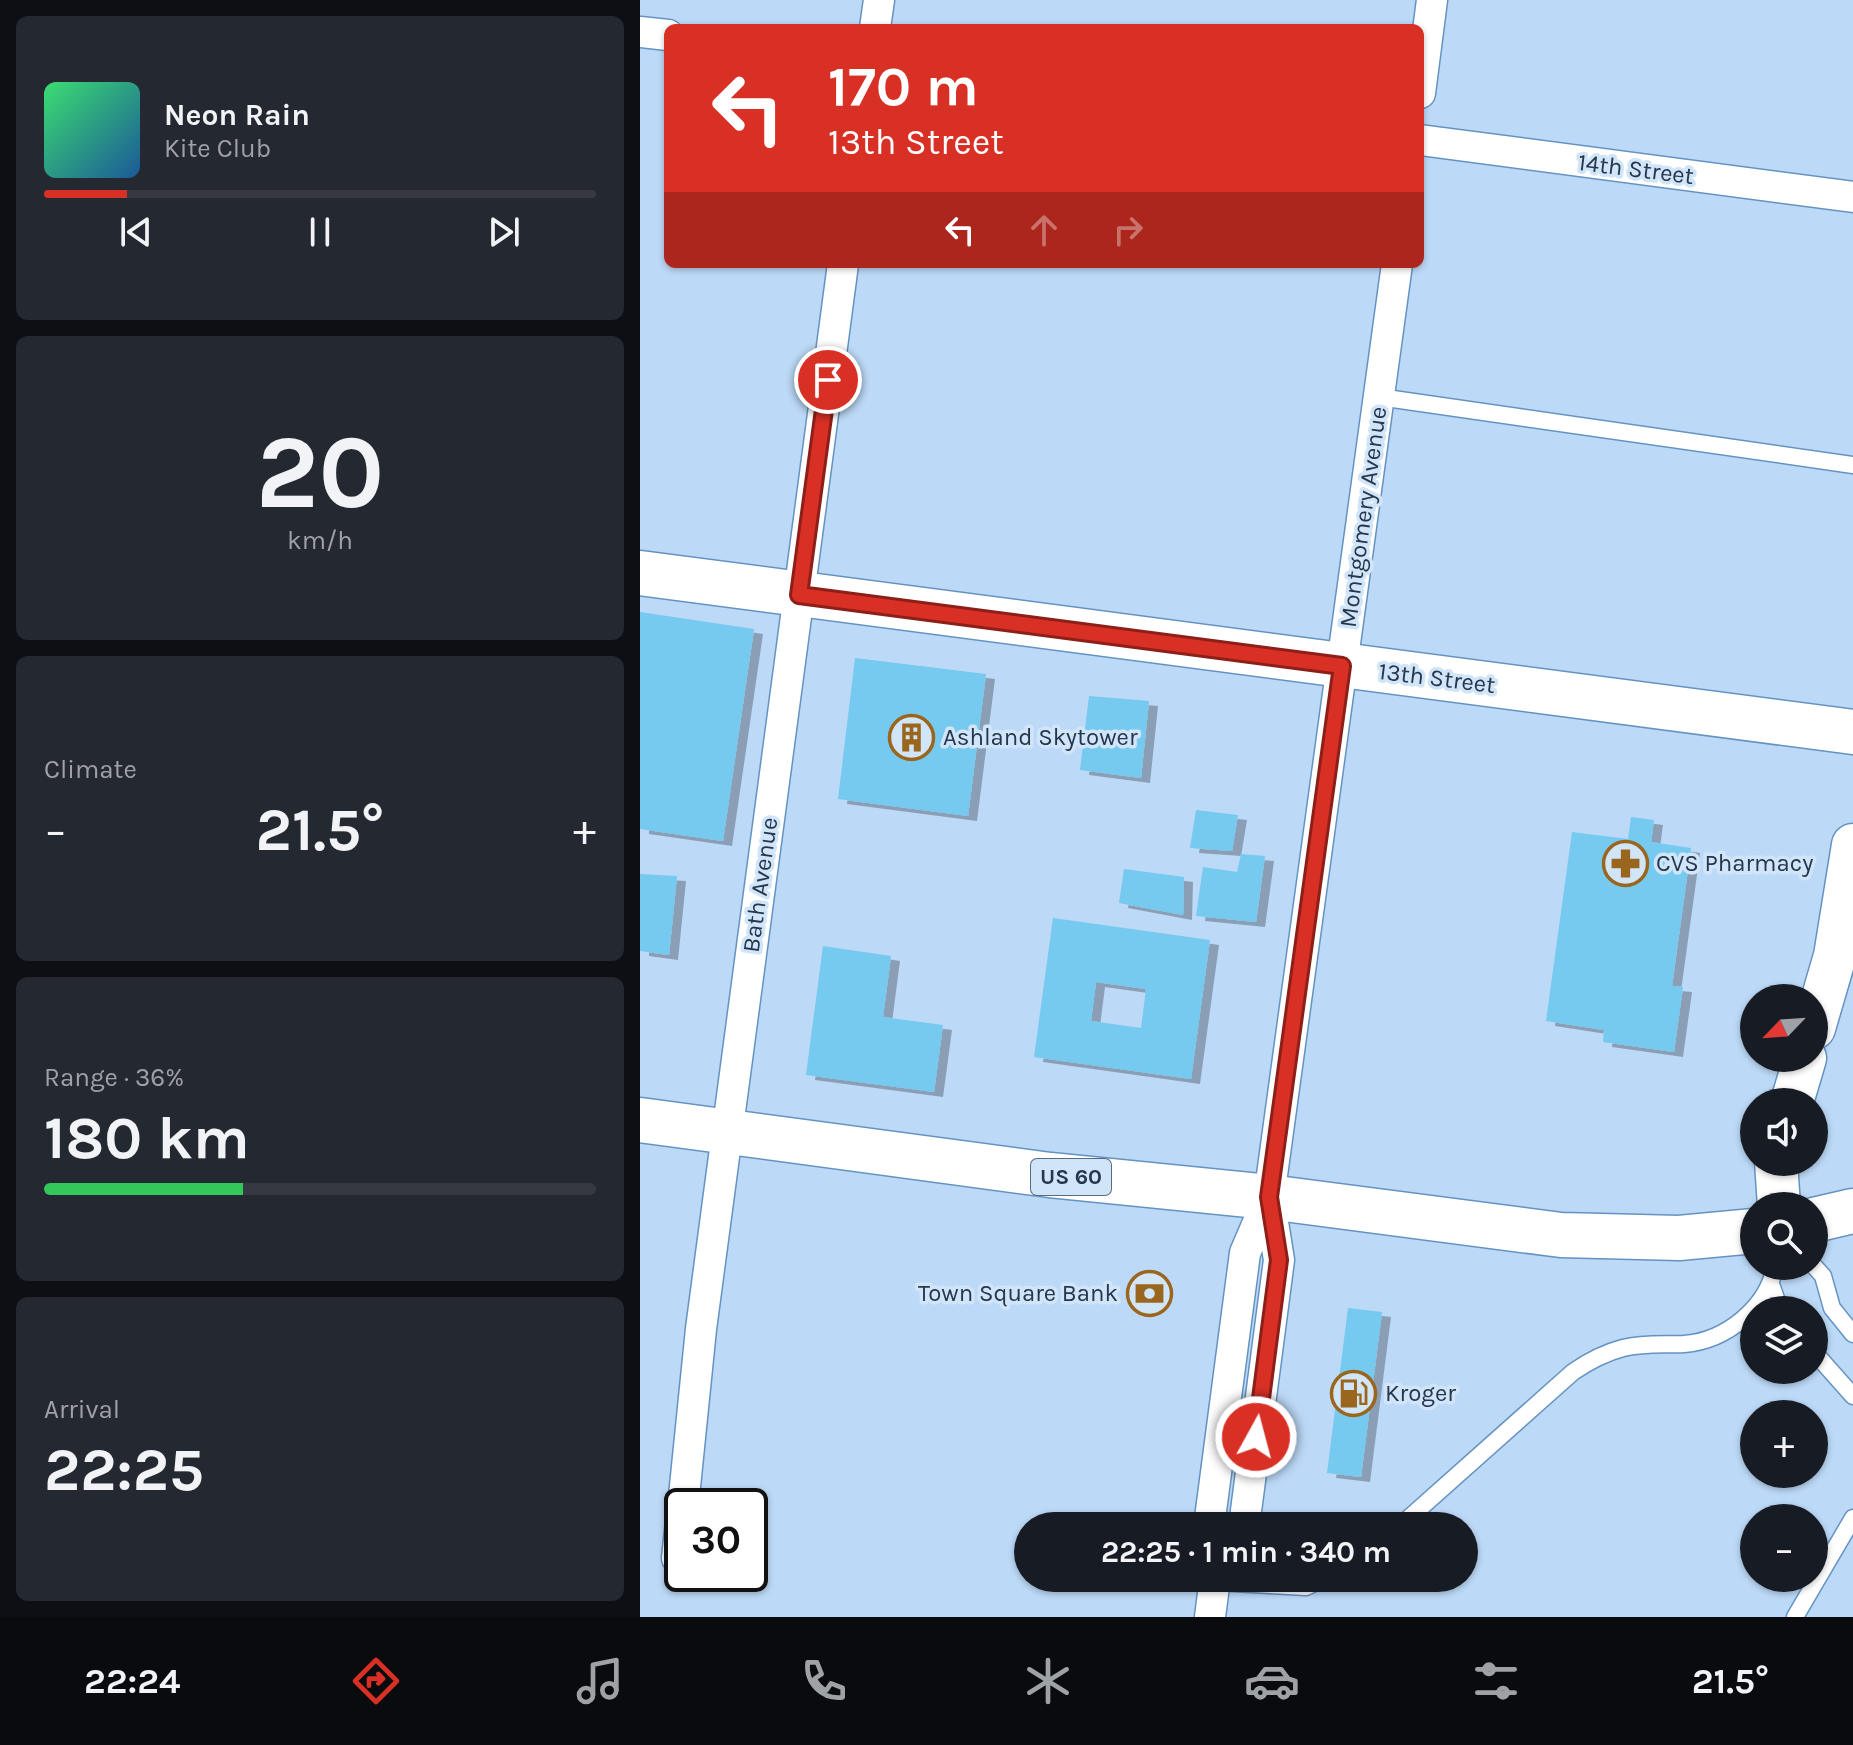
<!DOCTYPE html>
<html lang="en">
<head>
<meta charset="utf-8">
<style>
  :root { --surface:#171b24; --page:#242831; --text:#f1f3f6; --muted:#9ea1a6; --line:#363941; --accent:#d93025 }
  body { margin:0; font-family:Karla,sans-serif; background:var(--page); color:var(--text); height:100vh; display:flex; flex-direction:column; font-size:30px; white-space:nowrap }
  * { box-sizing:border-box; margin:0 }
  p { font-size:26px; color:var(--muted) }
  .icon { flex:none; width:44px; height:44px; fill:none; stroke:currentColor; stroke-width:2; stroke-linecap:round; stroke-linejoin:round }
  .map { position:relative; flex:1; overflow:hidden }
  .sheet { display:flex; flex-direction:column; gap:16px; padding:16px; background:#0d0f14; width:640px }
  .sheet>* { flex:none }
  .guide { position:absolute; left:24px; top:24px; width:760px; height:244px; border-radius:12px; box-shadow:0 2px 6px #0004; background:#d93025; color:#fff; overflow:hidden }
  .needle { width:52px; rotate:245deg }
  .tools { position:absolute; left:1100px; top:984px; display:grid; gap:16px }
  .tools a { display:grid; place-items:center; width:88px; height:88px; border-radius:50%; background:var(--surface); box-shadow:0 2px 6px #0004; font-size:40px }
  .speed { position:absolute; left:24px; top:1488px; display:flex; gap:16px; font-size:40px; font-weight:700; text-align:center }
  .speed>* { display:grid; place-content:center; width:104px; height:104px; border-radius:50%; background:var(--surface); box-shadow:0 2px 6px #0004; line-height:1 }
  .speed .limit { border:4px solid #111; border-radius:12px; background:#fff; color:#111 }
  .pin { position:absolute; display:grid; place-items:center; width:68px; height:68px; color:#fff; margin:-34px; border:4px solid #fff; border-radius:50%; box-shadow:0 2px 8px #0007 }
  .me { position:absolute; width:88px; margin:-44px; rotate:7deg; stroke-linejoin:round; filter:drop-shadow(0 0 6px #0008) }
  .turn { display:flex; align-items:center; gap:28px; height:168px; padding:0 32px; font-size:36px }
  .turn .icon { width:104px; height:104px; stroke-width:2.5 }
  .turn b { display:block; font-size:56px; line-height:68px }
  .lanes { display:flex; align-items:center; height:76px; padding:0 32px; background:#0003; justify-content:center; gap:40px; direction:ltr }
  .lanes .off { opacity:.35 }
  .big { font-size:60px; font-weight:700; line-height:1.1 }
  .sheet .card { flex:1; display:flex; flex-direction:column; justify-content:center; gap:12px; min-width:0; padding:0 28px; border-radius:12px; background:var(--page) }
  .sheet .dial { align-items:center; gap:0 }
  .dial b { font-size:104px; line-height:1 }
  .song { display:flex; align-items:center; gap:24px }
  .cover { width:96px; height:96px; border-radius:12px; background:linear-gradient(135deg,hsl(140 70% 55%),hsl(210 70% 35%)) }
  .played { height:8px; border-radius:4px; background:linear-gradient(90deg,var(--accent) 15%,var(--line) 15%) }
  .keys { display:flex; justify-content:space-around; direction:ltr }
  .heat { display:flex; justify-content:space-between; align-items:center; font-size:44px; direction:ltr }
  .charge { height:12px; border-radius:6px; background:linear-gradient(90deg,#34c759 36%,var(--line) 0) }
  .trip { position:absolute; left:374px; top:1512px; width:464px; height:80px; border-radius:40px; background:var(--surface); box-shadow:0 2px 6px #0004; font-weight:700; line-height:80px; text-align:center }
  .tabs { display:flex; height:128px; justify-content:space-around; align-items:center; background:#090b0e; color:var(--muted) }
  .tabs .icon { width:56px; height:56px }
  .tabs .active { color:var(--accent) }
  .tabs b { font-size:36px; color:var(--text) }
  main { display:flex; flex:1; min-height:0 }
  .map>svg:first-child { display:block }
  .building { fill:#76c9ef; fill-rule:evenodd; filter:url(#shadow) }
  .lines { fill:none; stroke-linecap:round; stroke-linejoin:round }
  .lane-casing { stroke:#6593c1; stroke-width:19 }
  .street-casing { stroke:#6593c1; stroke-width:33 }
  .secondary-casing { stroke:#6593c1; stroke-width:45 }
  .primary-casing { stroke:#6593c1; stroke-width:47 }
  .lane { stroke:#fff; stroke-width:16 }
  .street { stroke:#fff; stroke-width:30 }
  .secondary { stroke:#fff; stroke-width:42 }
  .primary { stroke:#fff; stroke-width:44 }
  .route-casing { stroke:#8d1f18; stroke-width:20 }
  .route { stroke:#d93025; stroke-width:14 }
  .labels { text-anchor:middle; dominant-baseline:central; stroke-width:7; stroke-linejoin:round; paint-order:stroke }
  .shield { fill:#d1e5f9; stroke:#586b7f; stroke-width:2 }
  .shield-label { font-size:22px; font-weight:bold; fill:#24374b }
  .street-label { font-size:24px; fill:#24374b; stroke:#d1e5f9 }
  .poi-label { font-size:24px; fill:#24374b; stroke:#d1e5f9; text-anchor:start }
</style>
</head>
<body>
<main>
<section class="sheet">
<div class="card">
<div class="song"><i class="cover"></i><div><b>Neon Rain</b><p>Kite Club</p></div></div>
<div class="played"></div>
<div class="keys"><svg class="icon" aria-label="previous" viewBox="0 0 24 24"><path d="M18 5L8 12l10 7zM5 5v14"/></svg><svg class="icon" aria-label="pause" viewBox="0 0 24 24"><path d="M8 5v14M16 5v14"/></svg><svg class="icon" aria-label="next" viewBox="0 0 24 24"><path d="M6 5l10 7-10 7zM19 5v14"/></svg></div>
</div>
<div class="card dial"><b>20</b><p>km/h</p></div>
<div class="card"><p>Climate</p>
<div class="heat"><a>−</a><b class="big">21.5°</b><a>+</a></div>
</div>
<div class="card"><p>Range · 36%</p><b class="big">180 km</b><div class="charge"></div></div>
<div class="card"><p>Arrival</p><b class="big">22:25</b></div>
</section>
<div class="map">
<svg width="1213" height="1617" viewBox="0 0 1213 1617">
  <defs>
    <filter id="shadow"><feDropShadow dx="9" dy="5" stdDeviation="0" flood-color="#0004"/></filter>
  </defs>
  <rect width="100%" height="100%" fill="#bcd9f7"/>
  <path class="building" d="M0 612 114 629 83 841 0 829Z
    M215 658 346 674 328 816 198 799Z
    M449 696 509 701 501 778 440 770Z
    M556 810 598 815 592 851 550 848Z
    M991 817 1014 820 1011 842 1051 848 1032 986 1043 987 1034 1052 963 1042 964 1030 906 1021 932 832 988 839Z
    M601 854 625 856 616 922 556 916 563 867 597 872Z
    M484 869 544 877 543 915 479 903Z
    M0 874 37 876 29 955 0 951Z
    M413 918 570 940 551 1079 394 1057ZM456 982 506 989 501 1028 451 1021Z
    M183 946 251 956 243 1017 303 1025 294 1092 166 1075Z
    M708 1308 742 1312 721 1477 687 1473Z"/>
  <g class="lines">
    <defs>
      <path id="lane" d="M739 397 1213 465
        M1174 1266 1183 1276 1192 1308 1213 1334
        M1132 1287 1140 1310
        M1174 1352 1213 1396
        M760 1526 933 1372C949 1361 964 1353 983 1348 1004 1343 1023 1345 1044 1344 1086 1341 1128 1307 1135 1266
        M576 1582 666 1587 685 1578
        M1155 1617 1213 1518"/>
      <path id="street" d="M235 28 239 0
        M0 32 28 35
        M780 93 792 0
        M780 140 1213 197
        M43 1506 61 1329 203 264
        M569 1526 605 1253 629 1197 757 264
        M604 1526 639 1260 629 1197
        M37 1558 42 1513
        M570 1617 575 1578"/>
      <path id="secondary" d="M1174 1028 1195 956 1213 845
        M1152 1102 1165 1058
        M1136 1162 1139 1206"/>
      <path id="primary" d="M0 573 1213 732
        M0 1120 410 1175 629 1197 921 1235 1039 1238 1114 1231
        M1174 1220 1213 1211"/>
    </defs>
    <use href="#lane" class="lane-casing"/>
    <use href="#street" class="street-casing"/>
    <use href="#secondary" class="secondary-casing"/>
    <use href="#primary" class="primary-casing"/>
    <use href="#lane" class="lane"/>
    <use href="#street" class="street"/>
    <use href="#secondary" class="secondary"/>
    <use href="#primary" class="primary"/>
  </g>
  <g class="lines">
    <defs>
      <path id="route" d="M188 380 159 595 702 666 629 1197 639 1260 616 1437"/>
    </defs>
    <use href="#route" class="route-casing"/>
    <use href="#route" class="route"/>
  </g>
  <defs>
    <symbol id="building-ring" viewBox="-11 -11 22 22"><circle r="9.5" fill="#d1e5f9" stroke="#9a651c" stroke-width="1.5"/><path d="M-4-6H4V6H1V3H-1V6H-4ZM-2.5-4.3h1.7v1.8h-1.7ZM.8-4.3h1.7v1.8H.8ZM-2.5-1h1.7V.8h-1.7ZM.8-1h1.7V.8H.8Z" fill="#9a651c"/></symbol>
    <symbol id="pharmacy-ring" viewBox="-11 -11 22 22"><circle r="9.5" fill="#d1e5f9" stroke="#9a651c" stroke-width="1.5"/><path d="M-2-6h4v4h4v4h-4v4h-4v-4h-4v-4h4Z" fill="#9a651c"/></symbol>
    <symbol id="bank-ring" viewBox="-11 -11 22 22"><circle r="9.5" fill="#d1e5f9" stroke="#9a651c" stroke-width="1.5"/><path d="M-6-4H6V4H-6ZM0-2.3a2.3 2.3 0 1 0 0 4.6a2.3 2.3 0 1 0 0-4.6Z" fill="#9a651c"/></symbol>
    <symbol id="fuel-ring" viewBox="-11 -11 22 22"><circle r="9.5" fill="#d1e5f9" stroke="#9a651c" stroke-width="1.5"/><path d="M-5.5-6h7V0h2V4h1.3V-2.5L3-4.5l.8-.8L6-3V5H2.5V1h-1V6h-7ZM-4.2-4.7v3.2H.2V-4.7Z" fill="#9a651c"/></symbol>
  </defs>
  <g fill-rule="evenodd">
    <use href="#building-ring" x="246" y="712" width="51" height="51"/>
    <use href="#pharmacy-ring" x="960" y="838" width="51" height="51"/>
    <use href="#bank-ring" x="484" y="1268" width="51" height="51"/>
    <use href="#fuel-ring" x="688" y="1368" width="51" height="51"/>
  </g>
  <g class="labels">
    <rect class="shield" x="391" y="1159" width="80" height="36" rx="6"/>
    <g class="shield-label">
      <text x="431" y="1177">US 60</text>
    </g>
    <g class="street-label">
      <text transform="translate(996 169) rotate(7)">14th Street</text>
      <text transform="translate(723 517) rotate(-82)">Montgomery Avenue</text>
      <text transform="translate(797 678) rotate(7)">13th Street</text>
      <text transform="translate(120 885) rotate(-82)">Bath Avenue</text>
    </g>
    <g class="poi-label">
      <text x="303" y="737">Ashland Skytower</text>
      <text x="1016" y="863">CVS Pharmacy</text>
      <text x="478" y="1293" text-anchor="end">Town Square Bank</text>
      <text x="745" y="1393">Kroger</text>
    </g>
  </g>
</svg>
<div class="tools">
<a><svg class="needle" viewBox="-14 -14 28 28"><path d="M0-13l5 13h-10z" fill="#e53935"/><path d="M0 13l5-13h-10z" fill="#9ea1a6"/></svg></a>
<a><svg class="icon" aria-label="sound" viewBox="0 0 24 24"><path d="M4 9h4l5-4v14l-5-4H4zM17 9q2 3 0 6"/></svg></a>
<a><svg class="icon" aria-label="search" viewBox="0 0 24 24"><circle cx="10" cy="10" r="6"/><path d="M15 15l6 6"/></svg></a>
<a><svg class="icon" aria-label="layers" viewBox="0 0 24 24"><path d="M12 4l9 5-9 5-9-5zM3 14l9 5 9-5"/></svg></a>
<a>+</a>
<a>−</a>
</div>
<div class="speed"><div class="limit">30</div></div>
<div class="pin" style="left:188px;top:380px;background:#d93025"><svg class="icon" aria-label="arrive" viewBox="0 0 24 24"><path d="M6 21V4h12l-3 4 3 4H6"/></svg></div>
<svg class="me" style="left:616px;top:1437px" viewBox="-20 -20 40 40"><circle r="17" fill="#d93025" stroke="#fff" stroke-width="3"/><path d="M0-11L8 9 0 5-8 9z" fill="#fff"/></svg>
<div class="trip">22:25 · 1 min · 340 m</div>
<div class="guide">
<div class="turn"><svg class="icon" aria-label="left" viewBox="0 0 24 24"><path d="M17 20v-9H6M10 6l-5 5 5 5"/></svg><div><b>170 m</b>13th Street</div></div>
<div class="lanes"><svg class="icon" aria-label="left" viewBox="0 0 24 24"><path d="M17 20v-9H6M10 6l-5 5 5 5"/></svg><svg class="icon off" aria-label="ahead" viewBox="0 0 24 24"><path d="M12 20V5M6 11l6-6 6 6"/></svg><svg class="icon off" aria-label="right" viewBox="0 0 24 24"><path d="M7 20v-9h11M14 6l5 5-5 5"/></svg></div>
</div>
</div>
</main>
<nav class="tabs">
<b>22:24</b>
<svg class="icon active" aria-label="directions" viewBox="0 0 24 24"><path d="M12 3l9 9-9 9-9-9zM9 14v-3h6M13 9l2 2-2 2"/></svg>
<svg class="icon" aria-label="music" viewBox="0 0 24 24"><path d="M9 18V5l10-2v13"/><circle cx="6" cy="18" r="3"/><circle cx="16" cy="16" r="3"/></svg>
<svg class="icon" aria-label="phone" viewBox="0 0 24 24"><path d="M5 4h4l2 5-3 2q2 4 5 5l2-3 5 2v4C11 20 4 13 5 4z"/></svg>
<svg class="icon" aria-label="climate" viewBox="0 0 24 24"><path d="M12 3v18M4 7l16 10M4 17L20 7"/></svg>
<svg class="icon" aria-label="car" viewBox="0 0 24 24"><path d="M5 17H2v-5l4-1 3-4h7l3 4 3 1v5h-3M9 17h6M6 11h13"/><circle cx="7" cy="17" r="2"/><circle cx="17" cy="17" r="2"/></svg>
<svg class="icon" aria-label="filters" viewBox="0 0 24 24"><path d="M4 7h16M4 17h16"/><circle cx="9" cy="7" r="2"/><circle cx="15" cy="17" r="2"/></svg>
<b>21.5°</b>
</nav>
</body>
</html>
